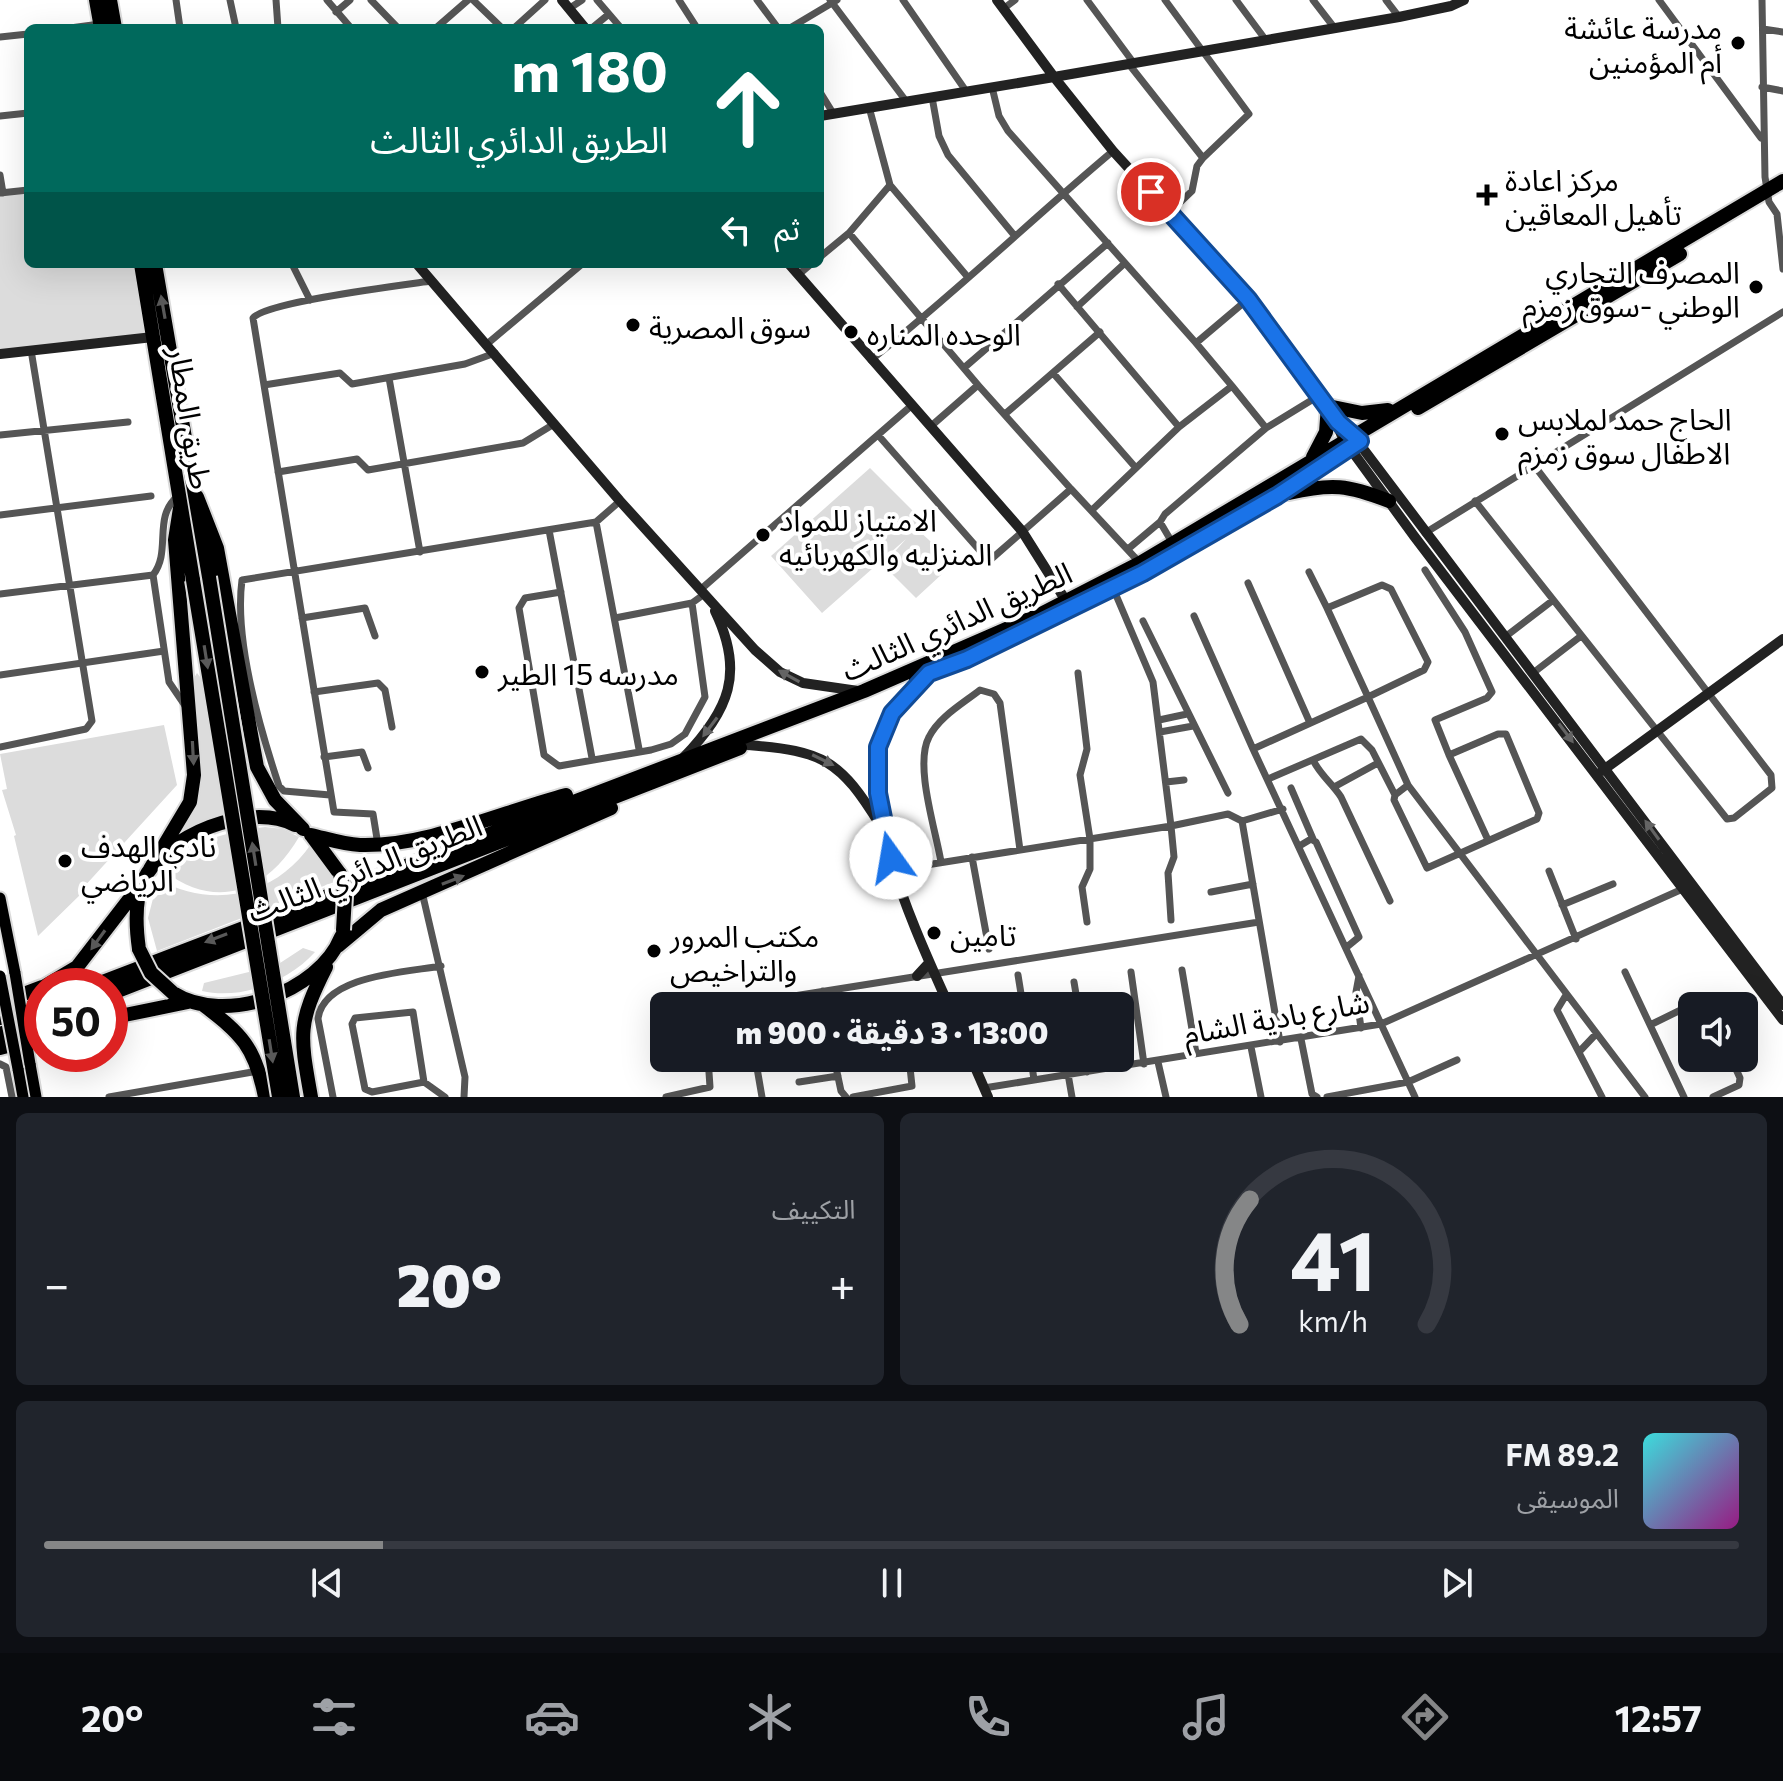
<!DOCTYPE html>
<html lang="ar">
<head>
<meta charset="utf-8">
<style>
  :root { --surface:#171b24; --page:#20242c; --text:#f1f3f6; --muted:#9ea1a6; --line:#363941; --accent:#858687 }
  body { margin:0; font-family:Commissioner,"Noto Sans Arabic",sans-serif; background:var(--page); color:var(--text); direction:rtl; height:100vh; display:flex; flex-direction:column; font-size:30px; white-space:nowrap }
  * { box-sizing:border-box; margin:0 }
  p { font-size:26px; color:var(--muted) }
  .icon { flex:none; width:44px; height:44px; fill:none; stroke:currentColor; stroke-width:2; stroke-linecap:round; stroke-linejoin:round }
  .map { position:relative; height:1097px; overflow:hidden; direction:ltr }
  .details { display:flex; flex-direction:column; gap:16px; padding:16px; background:#0d0f14; flex:1 }
  .details>* { flex:none }
  .hud { position:absolute; left:24px; top:24px; width:800px; height:244px; border-radius:12px; box-shadow:0 8px 32px #0002; direction:rtl; background:#00695c; color:#fff; overflow:hidden }
  .tools { position:absolute; left:1678px; top:992px; display:grid; gap:16px }
  .tools a { display:grid; place-items:center; width:80px; height:80px; border-radius:12px; background:var(--surface); box-shadow:0 8px 32px #0002; font-size:40px }
  .speed { position:absolute; left:24px; top:968px; display:flex; gap:16px; font-size:40px; font-weight:700; text-align:center }
  .speed>* { display:grid; place-content:center; width:104px; height:104px; border-radius:50%; background:var(--surface); box-shadow:0 8px 32px #0002; line-height:1 }
  .speed .limit { border:12px solid #d22; background:#fff; color:#111 }
  .pin { position:absolute; display:grid; place-items:center; width:68px; height:68px; color:#fff; margin:-34px; border:4px solid #fff; border-radius:50%; box-shadow:0 2px 8px #0007 }
  .me { position:absolute; width:88px; margin:-44px; rotate:347deg; stroke-linejoin:round; filter:drop-shadow(0 0 6px #0008) }
  .turn { display:flex; align-items:center; gap:28px; height:168px; padding:0 24px; font-size:36px }
  .turn .icon { width:104px; height:104px; stroke-width:2.5 }
  .turn b { display:block; font-size:56px; line-height:68px }
  .then { display:flex; align-items:center; height:76px; padding:0 24px; background:#0003; gap:16px; font-size:30px }
  .big { font-size:60px; font-weight:800; line-height:1.1 }
  .details .widget { flex:1; display:flex; flex-direction:column; justify-content:center; gap:12px; min-width:0; padding:0 28px; border-radius:12px; background:var(--page) }
  .details .dial { align-items:center; gap:0 }
  .dial svg { height:208px; overflow:visible; fill:none; stroke:var(--line); stroke-width:7; stroke-linecap:round; text-anchor:middle }
  .dial text { fill:var(--text); stroke:none }
  .song { display:flex; align-items:center; gap:24px }
  .cover { width:96px; height:96px; border-radius:12px; background:linear-gradient(135deg,hsl(180 70% 55%),hsl(310 70% 35%)) }
  .played { height:8px; border-radius:4px; background:linear-gradient(90deg,var(--accent) 20%,var(--line) 20%) }
  .keys { display:flex; justify-content:space-around; direction:ltr }
  .heat { display:flex; justify-content:space-between; align-items:center; font-size:44px; direction:ltr }
  .details .tiles { flex:1; display:grid; gap:16px; grid-template-columns:1fr 1fr }
  .widget:last-child { grid-column:span 2 }
  .trip { position:absolute; left:650px; top:992px; width:484px; height:80px; border-radius:12px; background:var(--surface); box-shadow:0 8px 32px #0002; font-weight:800; line-height:80px; text-align:center; direction:rtl }
  .menu { display:flex; height:128px; justify-content:space-around; align-items:center; background:#090b0e; color:var(--muted) }
  .menu .icon { width:56px; height:56px }
  .menu .current { color:var(--accent) }
  .menu b { font-size:36px; color:var(--text) }
  .map>svg:first-child { display:block }
  .green { fill:#dcdcdc }
  .lines { fill:none; stroke-linecap:round; stroke-linejoin:round }
  .primary-casing { stroke:#dbdbdb; stroke-width:15 }
  .highway-casing { stroke:#dbdbdb; stroke-width:18 }
  .street { stroke:#555; stroke-width:7 }
  .secondary { stroke:#222; stroke-width:10 }
  .primary { stroke:#000; stroke-width:11 }
  .highway { stroke:#000; stroke-width:14 }
  .primary-bridge-casing { stroke:#dbdbdb; stroke-width:15; stroke-linecap:butt }
  .highway-bridge-casing { stroke:#dbdbdb; stroke-width:18; stroke-linecap:butt }
  .primary-bridge { stroke:#000; stroke-width:11 }
  .highway-bridge { stroke:#000; stroke-width:14 }
  .oneway { fill:#595959 }
  .oneway2 { fill:#646464 }
  .route-casing { stroke:#114b97; stroke-width:20 }
  .route { stroke:#1a73e8; stroke-width:14 }
  .poi-dot { fill:#000; stroke:#fff; stroke-width:3 }
  .labels { text-anchor:middle; dominant-baseline:central; stroke-width:8; stroke-linejoin:round; paint-order:stroke }
  .poi-label { font-size:30px; fill:#000; stroke:#fff; text-anchor:start }
  .street-label { font-size:30px; fill:#000; stroke:#fff }
</style>
</head>
<body>
<div class="map">
<svg width="1783" height="1097" viewBox="0 0 1783 1097">
  <rect width="100%" height="100%" fill="#fff"/>
  <path class="green" d="M28 190V264H139L151 335 0 351V194Z
    M870 468 921 519 917 529 954 563 916 598 883 565 906 539 822 613 771 556Z
    M197 673 204 682 226 813 184 830 181 828 194 806 200 774 194 678Z
    M164 725 177 785 82 889 83 892 38 936 14 836 16 835 2 790 7 789 0 754Z
    M265 827 283 829 299 837C267 892 217 911 164 871 193 840 225 832 265 827Z
    M311 844 330 870 334 882 157 951 148 918 158 879C212 910 276 896 311 844Z
    M303 948 315 952C288 982 241 1000 202 991L204 983 277 965Z"/>
  <g class="lines">
    <defs>
      <path id="primary" d="M0 898 15 973
        M30 1064 36 1097
        M18 1069 23 1097"/>
      <path id="highway" d="M96 0 101 28
        M110 0 115 28
        M141 264 193 580
        M155 264 209 577
        M1418 408 1680 254
        M1313 457 1326 432 1328 406 1362 413 1388 410
        M1289 493C1332 483 1348 485 1389 501
        M197 497 217 548 257 767 275 800 303 829
        M1090 599 1228 525 1352 446
        M916 679 1039 624
        M311 835C328 839 343 844 360 845 426 847 502 812 566 795
        M312 836 340 874
        M150 869 190 802 194 775 175 540 180 508
        M338 946 381 910 611 808
        M139 949C136 928 134 902 143 881 165 835 249 801 295 825
        M45 986 77 967 141 884
        M92 986 864 691 1041 614 1140 563 1783 181
        M173 993C225 1026 319 992 341 937
        M110 994 740 748
        M0 1003 42 987
        M202 1004C242 1034 255 1047 265 1097
        M0 1018 42 1004
        M110 1018 188 1002
        M0 1034 42 1020
        M0 1048 42 1037
        M311 1097C300 1035 297 1024 326 967"/>
    </defs>
    <use href="#primary" class="primary-casing"/>
    <use href="#highway" class="highway-casing"/>
    <path class="street" d="M176 0 180 28
      M230 0 236 28
      M276 0 278 28
      M327 0 351 28
      M371 0 398 28
      M473 0 502 28
      M597 0 621 28
      M679 0 697 28
      M757 0 778 28
      M830 0 906 101
      M903 0 966 91
      M1087 0 1133 62
      M1165 0 1249 114 1203 158 1197 166 1192 191 1170 212
      M1236 0 1265 39
      M1313 0 1333 26
      M1386 0 1399 17
      M1659 0 1761 138
      M1762 0 1765 177 1769 202 1777 214 1783 269
      M570 8 582 0
      M1003 9 1015 0
      M336 12 350 0
      M70 28 100 24
      M436 28 468 0
      M514 28 545 0
      M592 28 609 14
      M790 28 837 0
      M1763 29 1783 32
      M0 37 28 34
      M1128 63 1203 158
      M992 87 999 116 1008 131 1196 343 1248 299
      M1762 87 1783 91
      M820 92 833 113
      M932 97 939 136 948 155 1014 235
      M869 107 890 185 966 275
      M0 116 28 113
      M0 175 3 193
      M0 193 28 190
      M849 233 890 185
      M820 257 849 233 978 385
      M292 264 310 300
      M798 275 811 264
      M1058 284 1179 427 1232 386 1196 343
      M1077 307 1125 263
      M487 344 582 264
      M871 360C954 294 1032 219 1113 151
      M965 367 1108 243
      M1053 373 1136 468
      M389 378 420 552
      M264 385 340 373 352 384 465 364 495 353
      M1005 414 1100 332
      M1266 428 1320 395
      M0 435 128 422
      M878 435 989 561 1071 489 978 385 930 427
      M278 472 357 459 368 470 523 443 554 424
      M1071 489 1140 563
      M178 496C152 517 172 551 153 575L169 682 186 707
      M1475 501 1727 819 1734 818 1772 788 1771 775 1533 464
      M1092 510 1179 427
      M0 515 151 496
      M596 522 639 749
      M549 530 592 758
      M1425 533 1783 312
      M1173 544 1160 522 1165 514 1266 428 1232 386
      M1128 549 1160 522
      M1425 570 1465 632 1492 692 1487 698 1435 720 1449 755
      M1309 572 1327 608
      M1248 583 1310 723
      M1382 585 1391 589 1428 662 1424 670 1368 697 1327 608Z
      M1113 588 1153 682 1171 826 1228 814 1242 821
      M700 590 911 406
      M561 592 525 598 519 608 544 755 559 766 651 750 671 744 685 734 705 697 692 603
      M0 594 153 575
      M1194 616 1253 749
      M302 618 365 608 375 636
      M615 618 692 603 703 595
      M1143 621 1228 793
      M1505 637 1552 601
      M1078 673 1087 749 1080 775 1090 839V869L1082 887 1087 922
      M1533 673 1581 636
      M0 675 164 651
      M314 692 378 683 385 690 392 727
      M1159 720 1187 714
      M1160 732 1193 726
      M0 747 86 729 92 721 31 350
      M324 757 362 752 368 768
      M1313 760C1321 776 1332 783 1341 797L1390 901
      M1268 779 1361 739 1372 750 1395 795
      M1166 782 1184 780
      M1408 785 1395 795 1394 800 1427 868 1537 819 1539 813 1506 734H1498L1449 755 1488 840
      M1334 787 1378 763
      M1291 788 1313 839
      M330 795 284 791 279 786C260 729 234 639 242 580L596 522 620 501
      M378 845 373 814 334 812 253 318C265 302 403 285 431 281
      M1301 845 1311 839 1316 842 1359 937 1348 946
      M972 857 989 949
      M941 862C936 831 914 765 929 737 939 717 962 704 980 690L994 694 1000 703 1020 850
      M895 870 1171 826 1174 857 1168 873 1171 920
      M1549 871 1576 939
      M422 892 465 1077 464 1097
      M1211 892 1253 884
      M1562 905 1613 884
      M1182 970 1196 1053
      M1131 972 1144 1064
      M1625 972 1684 1097
      M1018 975 1023 1006
      M1359 976 1356 992 1361 1028
      M1074 982 1078 1006
      M823 991 825 1006
      M1566 995 1557 1010 1602 1097
      M794 996 1259 922
      M1650 1025 1695 1003 1706 1006
      M1301 1039 1312 1094 1317 1097
      M1280 1042 1242 821 1283 809
      M1251 1047 1261 1097
      M1579 1052 1596 1034
      M834 1058 841 1091 846 1097
      M1031 1058 1034 1080
      M1085 1058 1087 1072
      M1158 1062 1166 1097
      M0 1064 6 1067 12 1097
      M757 1068 762 1097
      M1068 1074 1072 1097
      M424 1082 413 1012 355 1018 352 1024 365 1089 372 1092 424 1082 445 1097
      M799 1082 838 1076
      M984 1088 1381 1024 1687 887
      M109 1097 258 1071
      M333 1097 318 1019C323 975 408 972 441 966
      M666 1097 710 1087 708 1058
      M853 1097 912 1086 909 1058
      M1327 1097 1408 1082 1457 1060
      M1415 1097 1253 749 1368 697 1408 785 1645 1097
      M1713 1097 1739 1085 1740 1078 1731 1058"/>
    <path class="secondary" d="M562 0 585 28
      M997 0 1054 77 1399 17 1451 6 1464 0
      M820 116 1054 77 1113 151 1248 299 1328 406 1344 440 1414 536 1783 1020
      M417 264 620 501 755 650 780 672 803 683 858 691
      M789 264 1022 531 1066 601
      M0 354 153 337
      M1352 434 1783 1005
      M925 677C910 691 894 705 885 724 852 799 918 936 949 1006
      M748 745C824 751 840 760 880 825
      M684 757C729 710 745 673 715 611
      M1602 771 1783 639
      M917 976 929 963
      M971 1058 988 1097"/>
    <use href="#primary" class="primary"/>
    <use href="#highway" class="highway"/>
    <defs>
      <path id="primary-bridge" d="M15 973 30 1064
        M0 976 18 1069"/>
      <path id="highway-bridge" d="M209 577 293 1097
        M193 580 279 1097
        M340 874 345 896 343 930
        M139 949 151 973 173 993"/>
    </defs>
    <use href="#primary-bridge" class="primary-bridge-casing"/>
    <use href="#highway-bridge" class="highway-bridge-casing"/>
    <use href="#primary-bridge" class="primary-bridge"/>
    <use href="#highway-bridge" class="highway-bridge"/>
  </g>
  <defs><path id="oneway-solid" d="M-6-.8H1V-3.2L6.5 0L1 3.2V.8H-6Z" transform="scale(2)"/></defs>
  <g class="oneway">
    <use href="#oneway-solid" transform="translate(163 307) rotate(-100)"/>
    <use href="#oneway-solid" transform="translate(206 657) rotate(81)"/>
    <use href="#oneway-solid" transform="translate(193 753) rotate(87)"/>
    <use href="#oneway-solid" transform="translate(254 854) rotate(-99)"/>
    <use href="#oneway-solid" transform="translate(453 880) rotate(-21)"/>
    <use href="#oneway-solid" transform="translate(216 938) rotate(159)"/>
    <use href="#oneway-solid" transform="translate(98 940) rotate(126)"/>
    <use href="#oneway-solid" transform="translate(271 1051) rotate(81)"/>
  </g>
  <g class="oneway2">
    <use href="#oneway-solid" transform="translate(789 676) rotate(-151)"/>
    <use href="#oneway-solid" transform="translate(710 727) rotate(127)"/>
    <use href="#oneway-solid" transform="translate(1566 733) rotate(53)"/>
    <use href="#oneway-solid" transform="translate(823 760) rotate(26)"/>
    <use href="#oneway-solid" transform="translate(1652 830) rotate(-126)"/>
  </g>
  <g class="lines">
    <defs>
      <path id="route" d="M891 858 878 793V747L892 713 929 673 967 659 1143 573 1277 496 1360 441 1338 422 1248 299 1151 192"/>
    </defs>
    <use href="#route" class="route-casing"/>
    <use href="#route" class="route"/>
  </g>
  <g class="poi-dot">
    <circle cx="1738" cy="43" r="8"/>
    <path d="M1483 183h8v8h8v8h-8v8h-8v-8h-8v-8h8z"/>
    <circle cx="1756" cy="287" r="8"/>
    <circle cx="633" cy="325" r="8"/>
    <circle cx="851" cy="332" r="8"/>
    <circle cx="1502" cy="434" r="8"/>
    <circle cx="763" cy="535" r="8"/>
    <circle cx="482" cy="672" r="8"/>
    <circle cx="65" cy="861" r="8"/>
    <circle cx="934" cy="933" r="8"/>
    <circle cx="654" cy="951" r="8"/>
  </g>
  <g class="labels">
    <g class="poi-label">
      <text x="1722" y="26" text-anchor="end">مدرسة عائشة<tspan x="1722" dy="34">أم المؤمنين</tspan></text>
      <text x="1505" y="178">مركز اعادة<tspan x="1505" dy="34">تأهيل المعاقين</tspan></text>
      <text x="1740" y="270" text-anchor="end">المصرف التجاري<tspan x="1740" dy="34">الوطني -سوق زمزم</tspan></text>
      <text x="649" y="325">سوق المصرية</text>
      <text x="867" y="332">الوحده المناره</text>
      <text x="1518" y="417">الحاج حمد لملابس<tspan x="1518" dy="34">الاطفال سوق زمزم</tspan></text>
      <text x="779" y="518">الامتياز للمواد<tspan x="779" dy="34">المنزليه والكهربائيه</tspan></text>
      <text x="498" y="672">مدرسه 15 الطير</text>
      <text x="81" y="844">نادي الهدف<tspan x="81" dy="34">الرياضي</tspan></text>
      <text x="950" y="933">تامين</text>
      <text x="670" y="934">مكتب المرور<tspan x="670" dy="34">والتراخيص</tspan></text>
    </g>
    <g class="street-label">
      <text transform="translate(192 418) rotate(81)">طريق المطار</text>
      <text transform="translate(956 620) rotate(-24)">الطريق الدائري الثالث</text>
      <text transform="translate(364 867) rotate(-21)">الطريق الدائري الثالث</text>
      <text transform="translate(1276 1016) rotate(-10)">شارع بادية الشام</text>
    </g>
  </g>
</svg>
<div class="tools">
<a><svg class="icon" aria-label="sound" viewBox="0 0 24 24"><path d="M4 9h4l5-4v14l-5-4H4zM17 9q2 3 0 6"/></svg></a>
</div>
<div class="speed"><div class="limit">50</div></div>
<div class="pin" style="left:1151px;top:192px;background:#d93025"><svg class="icon" aria-label="arrive" viewBox="0 0 24 24"><path d="M6 21V4h12l-3 4 3 4H6"/></svg></div>
<svg class="me" style="left:891px;top:858px" viewBox="-20 -20 40 40"><circle r="19" fill="#fff"/><path d="M0-13L10 11 0 6-10 11z" fill="#1a73e8"/></svg>
<div class="trip">13:00 · 3 دقيقة · 900 m</div>
<div class="hud">
<div class="turn"><svg class="icon" aria-label="ahead" viewBox="0 0 24 24"><path d="M12 20V5M6 11l6-6 6 6"/></svg><div><b>180 m</b>الطريق الدائري الثالث</div></div>
<div class="then">ثم<svg class="icon" aria-label="left" viewBox="0 0 24 24"><path d="M17 20v-9H6M10 6l-5 5 5 5"/></svg></div>
</div>
</div>
<section class="details">
<div class="tiles">
<div class="widget dial"><svg viewBox="0 0 100 80">
<path d="M14 69A42 42 0 1 1 86 69"/>
<path d="M14 69A42 42 0 0 1 18 21" stroke="#858687"/>
<text x="50" y="56" font-size="32" font-weight="700">41</text>
<text x="50" y="72" font-size="11">km/h</text>
</svg></div>
<div class="widget"><p>التكييف</p>
<div class="heat"><a>−</a><b class="big">20°</b><a>+</a></div>
</div>
<div class="widget">
<div class="song"><i class="cover"></i><div><b>89.2 FM</b><p>الموسيقى</p></div></div>
<div class="played"></div>
<div class="keys"><svg class="icon" aria-label="previous" viewBox="0 0 24 24"><path d="M18 5L8 12l10 7zM5 5v14"/></svg><svg class="icon" aria-label="pause" viewBox="0 0 24 24"><path d="M8 5v14M16 5v14"/></svg><svg class="icon" aria-label="next" viewBox="0 0 24 24"><path d="M6 5l10 7-10 7zM19 5v14"/></svg></div>
</div>
</div>
</section>
<nav class="menu">
<b>12:57</b>
<svg class="icon current" aria-label="directions" viewBox="0 0 24 24"><path d="M12 3l9 9-9 9-9-9zM9 14v-3h6M13 9l2 2-2 2"/></svg>
<svg class="icon" aria-label="music" viewBox="0 0 24 24"><path d="M9 18V5l10-2v13"/><circle cx="6" cy="18" r="3"/><circle cx="16" cy="16" r="3"/></svg>
<svg class="icon" aria-label="phone" viewBox="0 0 24 24"><path d="M5 4h4l2 5-3 2q2 4 5 5l2-3 5 2v4C11 20 4 13 5 4z"/></svg>
<svg class="icon" aria-label="climate" viewBox="0 0 24 24"><path d="M12 3v18M4 7l16 10M4 17L20 7"/></svg>
<svg class="icon" aria-label="car" viewBox="0 0 24 24"><path d="M5 17H2v-5l4-1 3-4h7l3 4 3 1v5h-3M9 17h6M6 11h13"/><circle cx="7" cy="17" r="2"/><circle cx="17" cy="17" r="2"/></svg>
<svg class="icon" aria-label="filters" viewBox="0 0 24 24"><path d="M4 7h16M4 17h16"/><circle cx="9" cy="7" r="2"/><circle cx="15" cy="17" r="2"/></svg>
<b>20°</b>
</nav>
</body>
</html>
